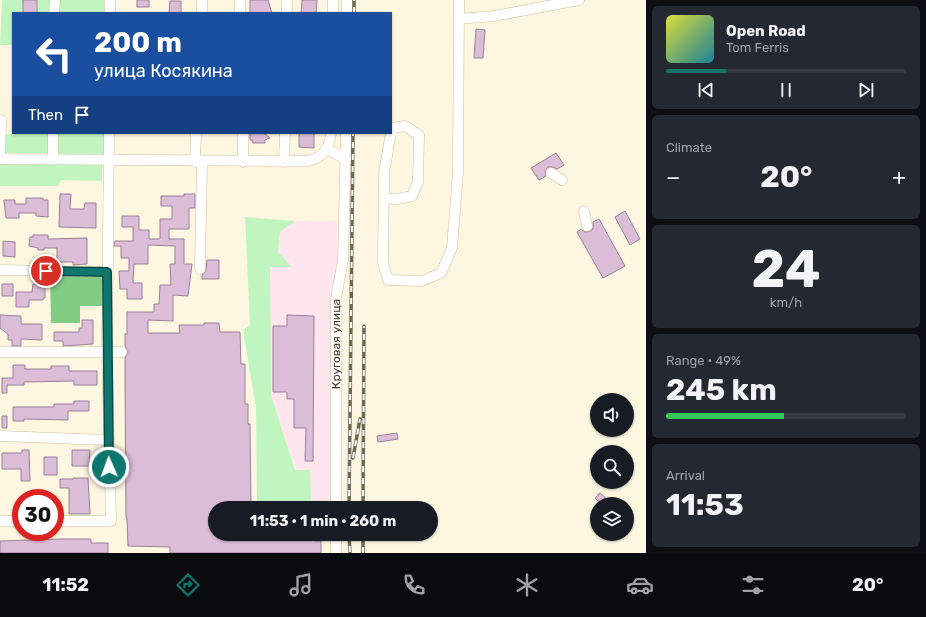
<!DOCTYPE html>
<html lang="en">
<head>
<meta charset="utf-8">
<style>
  :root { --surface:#171b24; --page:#242831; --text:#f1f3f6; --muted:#9ea1a6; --line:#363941; --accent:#0f766e }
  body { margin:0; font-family:Rubik,sans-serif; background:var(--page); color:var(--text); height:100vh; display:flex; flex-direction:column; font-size:15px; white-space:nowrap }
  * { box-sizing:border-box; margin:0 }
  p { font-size:13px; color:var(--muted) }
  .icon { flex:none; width:22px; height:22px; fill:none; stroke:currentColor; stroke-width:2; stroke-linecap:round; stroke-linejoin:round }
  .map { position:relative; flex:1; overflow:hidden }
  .panel { display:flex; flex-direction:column; gap:6px; padding:6px; background:#0d0f14; width:280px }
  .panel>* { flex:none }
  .hud { position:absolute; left:12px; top:12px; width:380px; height:122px; border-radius:0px; box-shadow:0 1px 3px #0004; background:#1a4fa0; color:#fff; overflow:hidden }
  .controls { position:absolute; left:590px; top:393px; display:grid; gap:8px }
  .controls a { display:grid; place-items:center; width:44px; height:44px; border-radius:50%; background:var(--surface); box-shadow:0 1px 3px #0004; font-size:20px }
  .speed { position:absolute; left:12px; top:489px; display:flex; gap:8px; font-size:20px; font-weight:700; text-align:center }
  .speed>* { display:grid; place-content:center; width:52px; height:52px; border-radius:50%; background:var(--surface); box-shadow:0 1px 3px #0004; line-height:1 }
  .speed .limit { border:6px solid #d22; background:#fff; color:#111 }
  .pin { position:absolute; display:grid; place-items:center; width:34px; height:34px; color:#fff; margin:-17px; border:2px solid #fff; border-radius:50%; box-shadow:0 1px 4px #0007 }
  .me { position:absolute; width:44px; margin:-22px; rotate:358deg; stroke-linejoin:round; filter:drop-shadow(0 0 3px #0008) }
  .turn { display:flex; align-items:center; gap:14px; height:84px; padding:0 16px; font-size:18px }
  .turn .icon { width:52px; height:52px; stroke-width:2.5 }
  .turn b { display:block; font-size:28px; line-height:34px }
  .then { display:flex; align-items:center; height:38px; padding:0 16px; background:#0003; gap:8px; font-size:15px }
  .big { font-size:30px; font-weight:700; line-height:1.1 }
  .panel .card { flex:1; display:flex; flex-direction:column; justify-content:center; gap:6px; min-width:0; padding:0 14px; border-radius:6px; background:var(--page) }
  .panel .dial { align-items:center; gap:0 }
  .dial b { font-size:52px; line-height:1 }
  .song { display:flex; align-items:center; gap:12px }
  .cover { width:48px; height:48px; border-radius:6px; background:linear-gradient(135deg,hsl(60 70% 55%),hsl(190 70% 35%)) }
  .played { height:4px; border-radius:2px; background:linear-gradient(90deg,var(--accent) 25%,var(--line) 25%) }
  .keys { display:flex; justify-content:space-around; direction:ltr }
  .heat { display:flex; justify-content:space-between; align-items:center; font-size:22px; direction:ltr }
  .charge { height:6px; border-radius:3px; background:linear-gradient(90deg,#34c759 49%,var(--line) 0) }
  .trip { position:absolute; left:208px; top:501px; width:230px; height:40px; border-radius:20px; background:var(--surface); box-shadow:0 1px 3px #0004; font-weight:700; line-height:40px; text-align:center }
  .dock { display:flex; height:64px; justify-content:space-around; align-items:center; background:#090b0e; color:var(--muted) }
  .dock .icon { width:28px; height:28px }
  .dock .on { color:var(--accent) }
  .dock b { font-size:18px; color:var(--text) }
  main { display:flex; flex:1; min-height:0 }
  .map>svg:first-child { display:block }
  .industrial { fill:#fee5ee }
  .green { fill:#c1f5bf }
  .forest { fill:#82cb82 }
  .building { fill:#dcbdd7; stroke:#9c7f98 }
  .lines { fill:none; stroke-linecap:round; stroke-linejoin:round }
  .minor-casing { stroke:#cac09c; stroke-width:11 }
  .minor { stroke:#fff; stroke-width:10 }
  .rail-casing { stroke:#6d6857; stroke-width:3.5 }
  .rail { stroke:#fff; stroke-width:2; stroke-dasharray:6; stroke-linecap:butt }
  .route-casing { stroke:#0a4d48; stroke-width:10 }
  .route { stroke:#0f766e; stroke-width:7 }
  .labels { text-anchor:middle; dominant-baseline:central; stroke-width:3; stroke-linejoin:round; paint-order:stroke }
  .street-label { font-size:12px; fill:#3c3829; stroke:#fff }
</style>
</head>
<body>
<main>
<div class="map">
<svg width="646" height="553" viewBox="0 0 646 553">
  <rect width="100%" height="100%" fill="#fdf7e1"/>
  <path class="industrial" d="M295 221H337L338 263 342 268V508H311L310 471 296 470 271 395 270 267H291L278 252 280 232Z"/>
  <path class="green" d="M2 0H51V13H13V45H0Z
    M59 0H104V13H59Z
    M58 133H106V155H58Z
    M4 134H49V153H4Z
    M0 160 102 161V181L61 180 58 186H0Z
    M245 217 295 221 280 232 278 252 292 267H270L271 395 295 470H310L311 508H257L256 408 243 330 250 325Z"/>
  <path class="forest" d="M50 273H102L103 306H80V323H51Z"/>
  <path class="building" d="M23 0H37V13H23Z
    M137 0H149V7H137Z
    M250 0H268L272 13H250Z
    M302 0H317L316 13H301Z
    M170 1H181V13H169Z
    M476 29 485 30 483 58H474Z
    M250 133H264L270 138 265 140V143H253L252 140H250Z
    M299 133H314V148L299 147Z
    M556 153 564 165 557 169 552 167H548L545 172 546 176 539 180 531 168Z
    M60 194H71L70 209H84L85 203H96V228L59 227Z
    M184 194H195V208H189V229H169V239H184V264H192L188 296 173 295V321L148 320V333H180L179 325H204V323H219L220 332H240L241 364H245V404H248V424H250L251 508H215V534H314V541H321V553H170V547L128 546 127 518H126L125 377V358L128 352 125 346V334H127V312H154V304H159L160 285H171L170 264H175V246L148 245V264H134L133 283H142V299H127V289H120L119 271H129V258H121V246H114L115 241H133V227H122V216H139V230H149V239H160V219H172V206H161V196H184Z
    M26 198H43V200H48V217L36 216V213H19V218H6L4 200H15V204H26Z
    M625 211 640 239 630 245 615 217Z
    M599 219 625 266 603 278 577 232 581 229 585 232 591 231 593 228V222Z
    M33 235H48V239L87 238V264L73 265V262H57V248H44V250H38V248L29 246 30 237H33Z
    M3 241 15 242V257L3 256Z
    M207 260H219V279H202V275L206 270Z
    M2 284H13V296H2Z
    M33 284H40V287H45V298H43V300H29V307H16V292H32Z
    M0 315 21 316V324H42V340L21 339V346H12V340H8V334L0 328Z
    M287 315 314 316 313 461H305L306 428H294V399H287V392H273V326H287Z
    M82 320H93V344L63 346V341H54V332H79V328H82Z
    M13 365H25V369H51V366H69V371H97V385H74V381L24 382V385H7V393H2V378H13Z
    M74 401H89V411H68V420L24 419V421H13V407H54V404H74Z
    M2 416H7V428H2Z
    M397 433 398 439 378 442 377 436Z
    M22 450H29L30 481H21V469H2V453H22Z
    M72 450H90L89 466H72Z
    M44 457H57V475H44Z
    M73 478H88L90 514H69V488H60V479H73Z
    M600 493 613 504H601L595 498Z
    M62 539H91V543H108V553H0V541Z"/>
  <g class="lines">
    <defs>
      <path id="minor" d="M240 0V13
        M54 13 55 0
        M110 13V0
        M202 13V0
        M287 13V0
        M333 13V0
        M347 13V0
        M459 19 494 16 579 0
        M243 133V162
        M391 133 384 173 383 263 388 280 422 281 441 273 452 248 458 172 459 0
        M327 149 346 159
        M0 157 1 120
        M0 159 308 161C322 158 330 148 331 133
        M53 160V133
        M195 162 196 133
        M284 162 285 133
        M551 173 562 180
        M384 198 398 199 412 196 418 182 419 135 405 126 392 128 391 133
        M584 211 587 226
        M200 269 202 162
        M0 270 107 272
        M0 352H122
        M0 436 108 440
        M336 508V298L343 260 346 133
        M0 521H21
        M55 521H111L107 353 109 133
        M336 553V534"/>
    </defs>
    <use href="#minor" class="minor-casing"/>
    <use href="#minor" class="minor"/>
    <defs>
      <path id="rail" d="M354 13V0
        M353 458 360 419
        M349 508 353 133
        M363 508 364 326
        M349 534 350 553
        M363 553V534"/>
    </defs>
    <use href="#rail" class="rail-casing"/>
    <use href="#rail" class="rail"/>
  </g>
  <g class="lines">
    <defs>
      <path id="route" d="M46 271 107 272 109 467"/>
    </defs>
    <use href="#route" class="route-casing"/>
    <use href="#route" class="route"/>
  </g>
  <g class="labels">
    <g class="street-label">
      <text transform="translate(336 344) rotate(-90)">Круговая улица</text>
    </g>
  </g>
</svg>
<div class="controls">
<a><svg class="icon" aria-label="sound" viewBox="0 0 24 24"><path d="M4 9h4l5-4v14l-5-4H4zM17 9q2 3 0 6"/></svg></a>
<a><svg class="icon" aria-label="search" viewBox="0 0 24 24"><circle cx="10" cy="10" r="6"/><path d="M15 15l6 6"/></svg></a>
<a><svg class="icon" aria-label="layers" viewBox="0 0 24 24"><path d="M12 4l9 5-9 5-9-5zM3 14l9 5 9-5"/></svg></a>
</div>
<div class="speed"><div class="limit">30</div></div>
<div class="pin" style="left:46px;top:271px;background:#d93025"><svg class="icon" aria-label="arrive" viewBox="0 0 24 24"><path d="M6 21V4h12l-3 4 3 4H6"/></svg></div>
<svg class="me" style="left:109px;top:467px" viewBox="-20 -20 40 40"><circle r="17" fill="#0f766e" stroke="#fff" stroke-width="3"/><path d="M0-11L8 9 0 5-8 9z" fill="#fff"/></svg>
<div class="trip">11:53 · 1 min · 260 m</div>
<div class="hud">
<div class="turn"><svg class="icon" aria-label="left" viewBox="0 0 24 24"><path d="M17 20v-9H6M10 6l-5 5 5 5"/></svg><div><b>200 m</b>улица Косякина</div></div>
<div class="then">Then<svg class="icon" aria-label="arrive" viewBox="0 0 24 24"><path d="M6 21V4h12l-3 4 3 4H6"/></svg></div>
</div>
</div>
<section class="panel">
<div class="card">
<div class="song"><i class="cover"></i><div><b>Open Road</b><p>Tom Ferris</p></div></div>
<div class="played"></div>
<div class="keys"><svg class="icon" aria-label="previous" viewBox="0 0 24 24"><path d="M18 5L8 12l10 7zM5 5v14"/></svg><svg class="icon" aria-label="pause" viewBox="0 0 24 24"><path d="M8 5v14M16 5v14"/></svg><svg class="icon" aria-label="next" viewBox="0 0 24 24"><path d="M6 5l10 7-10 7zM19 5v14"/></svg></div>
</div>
<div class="card"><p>Climate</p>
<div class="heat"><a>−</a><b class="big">20°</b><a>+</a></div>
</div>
<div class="card dial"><b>24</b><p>km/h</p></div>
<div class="card"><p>Range · 49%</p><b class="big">245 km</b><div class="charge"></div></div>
<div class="card"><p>Arrival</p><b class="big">11:53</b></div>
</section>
</main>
<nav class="dock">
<b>11:52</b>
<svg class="icon on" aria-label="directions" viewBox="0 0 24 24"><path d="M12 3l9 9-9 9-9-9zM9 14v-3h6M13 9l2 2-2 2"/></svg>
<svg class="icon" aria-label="music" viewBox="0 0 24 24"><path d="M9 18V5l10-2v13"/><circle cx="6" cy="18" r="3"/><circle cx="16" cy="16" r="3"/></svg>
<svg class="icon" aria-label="phone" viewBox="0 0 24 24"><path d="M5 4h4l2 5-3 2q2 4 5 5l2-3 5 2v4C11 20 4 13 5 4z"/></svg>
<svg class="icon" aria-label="climate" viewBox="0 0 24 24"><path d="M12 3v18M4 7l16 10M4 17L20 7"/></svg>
<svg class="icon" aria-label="car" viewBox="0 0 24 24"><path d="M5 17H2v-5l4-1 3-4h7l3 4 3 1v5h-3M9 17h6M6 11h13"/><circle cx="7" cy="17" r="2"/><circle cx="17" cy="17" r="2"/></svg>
<svg class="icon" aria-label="filters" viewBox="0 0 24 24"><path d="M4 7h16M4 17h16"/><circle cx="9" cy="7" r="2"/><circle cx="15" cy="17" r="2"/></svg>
<b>20°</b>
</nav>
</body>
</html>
